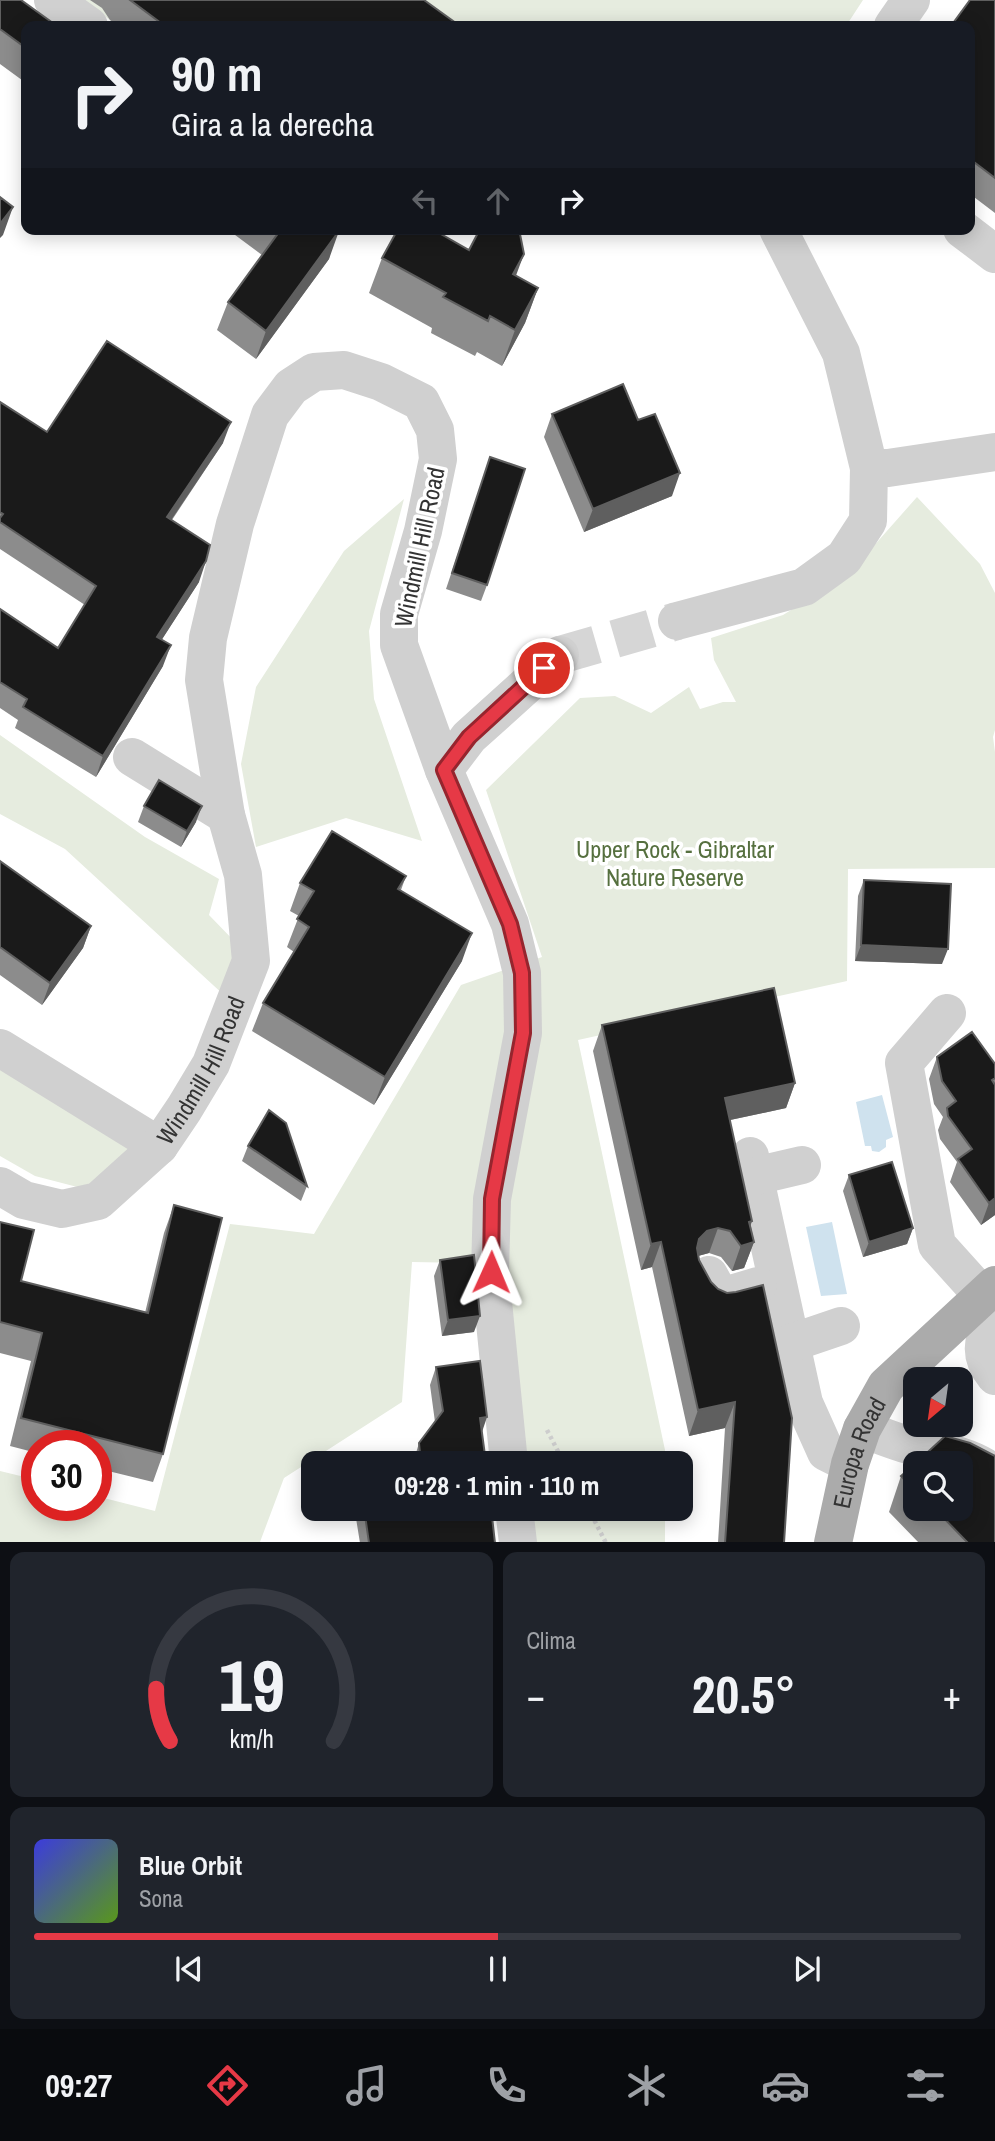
<!DOCTYPE html>
<html lang="es">
<head>
<meta charset="utf-8">
<style>
  :root { --surface:#171b24; --page:#20242c; --text:#f1f3f6; --muted:#9ea1a6; --line:#363941; --accent:#e63946 }
  body { margin:0; font-family:"Archivo Narrow",sans-serif; background:var(--page); color:var(--text); height:100vh; display:flex; flex-direction:column; font-size:26px; white-space:nowrap }
  * { box-sizing:border-box; margin:0 }
  p { font-size:23px; color:var(--muted) }
  .icon { flex:none; width:38px; height:38px; fill:none; stroke:currentColor; stroke-width:2; stroke-linecap:round; stroke-linejoin:round }
  .map { position:relative; height:1542px; overflow:hidden }
  .sheet { display:flex; flex-direction:column; gap:10px; padding:10px; background:#0d0f14; flex:1 }
  .sheet>* { flex:none }
  .guide { position:absolute; left:21px; top:21px; width:954px; height:214px; border-radius:14px; box-shadow:0 4px 18px #0003; background:#171b24; color:var(--text); overflow:hidden }
  .needle { width:46px; rotate:209deg }
  .controls { position:absolute; left:903px; top:1367px; display:grid; gap:14px }
  .controls a { display:grid; place-items:center; width:70px; height:70px; border-radius:14px; background:var(--surface); box-shadow:0 4px 18px #0003; font-size:35px }
  .speed { position:absolute; left:21px; top:1430px; display:flex; gap:14px; font-size:35px; font-weight:700; text-align:center }
  .speed>* { display:grid; place-content:center; width:91px; height:91px; border-radius:50%; background:var(--surface); box-shadow:0 4px 18px #0003; line-height:1 }
  .speed .limit { border:10px solid #d22; background:#fff; color:#111 }
  .pin { position:absolute; display:grid; place-items:center; width:60px; height:60px; color:#fff; margin:-30px; border:4px solid #fff; border-radius:50%; box-shadow:0 2px 7px #0007 }
  .me { position:absolute; width:77px; margin:-38px; rotate:1deg; stroke-linejoin:round; filter:drop-shadow(0 0 5px #0008) }
  .turn { display:flex; align-items:center; gap:24px; height:147px; padding:0 35px; font-size:32px }
  .turn .icon { width:91px; height:91px; stroke-width:2.5 }
  .turn b { display:block; font-size:49px; line-height:60px }
  .lanes { display:flex; align-items:center; height:66px; padding:0 35px; background:#0003; justify-content:center; gap:35px; direction:ltr }
  .lanes .off { opacity:.35 }
  .big { font-size:52px; font-weight:700; line-height:1.1 }
  .sheet .widget { flex:1; display:flex; flex-direction:column; justify-content:center; gap:10px; min-width:0; padding:0 24px; border-radius:14px; background:var(--page) }
  .sheet .dial { align-items:center; gap:0 }
  .dial svg { height:182px; overflow:visible; fill:none; stroke:var(--line); stroke-width:7; stroke-linecap:round; text-anchor:middle }
  .dial text { fill:var(--text); stroke:none }
  .song { display:flex; align-items:center; gap:21px }
  .cover { width:84px; height:84px; border-radius:10px; background:linear-gradient(135deg,hsl(240 70% 55%),hsl(90 70% 35%)) }
  .played { height:7px; border-radius:4px; background:linear-gradient(90deg,var(--accent) 50%,var(--line) 50%) }
  .keys { display:flex; justify-content:space-around; direction:ltr }
  .heat { display:flex; justify-content:space-between; align-items:center; font-size:38px; direction:ltr }
  .sheet .tiles { flex:1; display:grid; gap:10px; grid-template-columns:1fr 1fr }
  .widget:last-child { grid-column:span 2 }
  .trip { position:absolute; left:301px; top:1451px; width:392px; height:70px; border-radius:14px; background:var(--surface); box-shadow:0 4px 18px #0003; font-weight:700; line-height:70px; text-align:center }
  .menu { display:flex; height:112px; justify-content:space-around; align-items:center; background:#090b0e; color:var(--muted) }
  .menu .icon { width:49px; height:49px }
  .menu .on { color:var(--accent) }
  .menu b { font-size:32px; color:var(--text) }
  .map>svg:first-child { display:block }
  .green { fill:#e6ecdf }
  .water { fill:#cfe2ee }
  .lines { fill:none; stroke-linecap:round; stroke-linejoin:round }
  .minor-tunnel { stroke:#d6d6d6; stroke-width:38; stroke-dasharray:38 19; stroke-linecap:butt }
  .path { stroke:#cdcdcd; stroke-width:4.5; stroke-dasharray:3.5 3.5; stroke-linecap:butt }
  .minor { stroke:#d0d0d0; stroke-width:38 }
  .major { stroke:#ababab; stroke-width:38 }
  .wall { fill:#8c8c8c }
  .shaded-wall { fill:#5f5f5f }
  .building { fill:#1a1a1a; stroke:#5f5f5f; stroke-width:2 }
  .route-casing { stroke:#96252e; stroke-width:18 }
  .route { stroke:#e63946; stroke-width:12 }
  .labels { text-anchor:middle; dominant-baseline:central; stroke-width:7; stroke-linejoin:round; paint-order:stroke }
  .street-label { font-size:24px; fill:#333; stroke:#fff }
  .park-label { font-size:24px; fill:#56703f; stroke:#fff }
</style>
</head>
<body>
<div class="map">
<svg width="995" height="1543" viewBox="0 0 995 1543">
  <rect width="100%" height="100%" fill="#fff"/>
  <path class="green" d="M83 0H863L846 26H118Z
    M917 497 980 564 995 593V730L993 737 995 752V868L848 869 847 981 578 1040 665 1450V1463H522L467 1263 412 1262 402 1402 284 1478 260 1542H0V1471L37 1480V1505H96V1496L155 1511 230 1224 314 1234 461 985 542 957 486 790 580 698 615 696 651 713 689 687 700 709 723 702H736L714 660 711 638 783 615 848 575Z
    M404 499 369 631 374 699 422 841 346 818 256 847 241 764 256 687 344 551Z
    M0 735 145 837 219 879 209 915 239 946 225 996 65 849 0 814Z
    M0 1062 132 1147 85 1189 35 1176 0 1156Z
    M528 1509H665V1542H532Z"/>
  <path class="water" d="M882 1095 893 1137 886 1140V1147L879 1152 872 1151 871 1146H865L856 1102Z
    M832 1222 847 1294 821 1296 806 1227Z"/>
  <g class="lines">
    <path class="minor-tunnel" d="M560 655 677 621"/>
    <path class="path" d="M547 1430 564 1463
      M588 1508 606 1543"/>
    <g class="minor">
      <path d="M53 0 89 26"/>
      <path d="M893 26 911 0"/>
      <path d="M962 229 995 254"/>
      <path d="M869 468H888L995 452"/>
      <path d="M677 621 804 587 844 558 868 521 869 468 841 353 778 229"/>
      <path d="M132 757 226 815"/>
      <path d="M444 770 469 737 560 655"/>
      <path d="M947 1013 904 1063 937 1245 983 1296"/>
      <path d="M0 1048 159 1146"/>
      <path d="M750 1156 804 1403 826 1452 850 1464"/>
      <path d="M755 1176 802 1165"/>
      <path id="s1" d="M0 1186 24 1200 62 1209 98 1201 159 1146 184 1109 211 1064 251 961 243 875 226 815 204 680 208 638 235 524 270 415 291 387 314 372 344 370 381 382 421 402 435 430 438 459 423 531 399 614V645L444 770 510 924 522 973 523 1033 492 1199 490 1272 509 1463"/>
      <path d="M709 1275 721 1297 758 1286"/>
      <path d="M995 1310C986 1337 975 1351 995 1376"/>
      <path d="M791 1343 841 1326"/>
      <path d="M862 1429C877 1434 893 1441 908 1445 939 1451 970 1454 995 1474"/>
      <path d="M514 1508 518 1543"/>
    </g>
    <path class="major" id="s2" d="M833 1543 850 1464 862 1429 886 1386 995 1285"/>
  </g>
  <path class="wall" d="M0 0 26 26V83L0 64Z
    M90 0H424L460 26H118L110 20 102 8Z
    M995 0V213L970 194V26Z
    M227 229H336L329 259 256 359 217 330 228 302 262 255Z
    M382 258 516 276 538 288 525 323 502 366 477 352 475 356 431 333 432 328 369 293Z
    M0 402 47 432 223 443 172 520 199 582 162 639 163 666 96 777 15 728 18 720 0 708V609L58 648 85 605 0 549Z
    M552 414 638 420 672 496 584 532 544 437Z
    M490 457 487 585 481 601 446 589Z
    M144 806 196 822 181 847 138 822Z
    M0 861 91 926 83 948 42 1005 0 975Z
    M406 876 401 890 462 961 374 1105 252 1031 263 1003 294 952 287 947 299 916 290 911 300 883Z
    M864 880 942 964 855 961 858 896Z
    M602 1025 795 1083 786 1108 730 1120 754 1242 744 1268 732 1271 721 1257 709 1253 698 1256 784 1543H718L725 1428 689 1436 652 1267 641 1270 593 1051Z
    M937 1057 995 1064V1215L981 1225 950 1182 957 1162 940 1139 938 1130 943 1117 934 1104 929 1079Z
    M248 1146 307 1186 301 1201 242 1161Z
    M849 1175 913 1228 907 1244 863 1257 843 1191Z
    M174 1205 163 1454 153 1482 96 1468V1446H37V1453L10 1446 31 1361 0 1353V1222L21 1281 145 1313 164 1233Z
    M440 1260 474 1332 442 1336 434 1276Z
    M436 1367 482 1432 486 1463H413L419 1443 435 1422 430 1385Z
    M915 1464V1508H961L995 1543H919L889 1512 901 1476Z
    M357 1508H491L495 1543H360L355 1512Z"/>
  <path class="shaded-wall" d="M13 207 3 235 0 238V224Z
    M339 231 329 259 256 359 266 331Z
    M524 254 511 289 513 274Z
    M538 288 525 323 502 366 515 330Z
    M231 422 223 443 159 538 167 517Z
    M680 473 672 496 584 532 593 509Z
    M206 561 199 582 150 658 157 637Z
    M171 645 163 666 96 777 103 756Z
    M202 806 196 822 181 847 187 831Z
    M91 926 83 948 42 1005 50 983Z
    M472 933 462 961 374 1105 385 1077Z
    M861 945 948 949 942 964 855 961Z
    M795 1083 786 1108 716 1123 725 1098Z
    M995 1198V1215L981 1225 989 1203Z
    M752 1221 744 1245 754 1242 744 1268 732 1271 749 1222Z
    M718 1228 709 1253 698 1256 690 1264 699 1239 707 1231Z
    M913 1228 907 1244 863 1257 869 1242Z
    M661 1242 652 1267 641 1270 651 1244Z
    M480 1316 474 1332 442 1336 448 1320Z
    M735 1402 725 1428 689 1436 698 1410Z
    M487 1417 481 1435 480 1418Z"/>
  <path class="building" d="M0 0H21L57 26H26V48L0 29Z
    M130 0H424L460 26H165Z
    M970 0H995V178L970 159V26H951Z
    M0 197 13 207 0 224Z
    M276 229H336L339 231 266 331 228 302 279 232Z
    M398 229H432L469 250 480 229H512L520 234 524 254 513 274 538 288 515 330 490 316 488 321 443 297 446 293 382 258Z
    M107 341 231 422 167 517 210 545 206 561 157 637 171 645 103 756 23 707 27 699 0 682V609L58 648 96 586 0 522V518L3 514 0 512V402L47 432Z
    M623 384 638 420 655 414 680 473 593 509 552 414Z
    M490 457 525 469 487 585 452 573Z
    M159 780 202 806 187 831 144 806Z
    M332 831 406 876 398 889 472 933 385 1077 263 1003 309 927 297 919 314 891 300 883Z
    M0 861 91 926 50 983 0 947Z
    M864 880 951 884 948 949 861 945Z
    M774 988 795 1083 725 1098 752 1221 749 1222 754 1242 741 1246 730 1231 718 1228 707 1231 699 1239 697 1248 699 1260 711 1282 718 1289 727 1293 736 1292 763 1285 792 1418 784 1543H725L735 1402 698 1410 661 1242 651 1244 602 1025Z
    M972 1032 995 1064V1078L992 1080 995 1085V1198L989 1203 958 1159 972 1149 948 1116 947 1108 956 1101 942 1081 937 1057Z
    M269 1110 286 1123 307 1186 248 1146Z
    M892 1162 913 1228 869 1242 849 1175Z
    M174 1205 222 1218 163 1454 21 1418 42 1333 0 1322V1222L34 1230 21 1281 148 1313Z
    M474 1255 480 1316 448 1320 440 1260Z
    M480 1361 487 1417 480 1418 486 1463H421L419 1443 443 1411 436 1367Z
    M945 1436 970 1443 995 1456V1543H968L934 1508H961V1463H916Z
    M915 1464V1490L901 1476Z
    M364 1508H491L495 1543H369Z"/>
  <g class="lines">
    <defs>
      <path id="route" d="M491 1272 492 1199 523 1033 522 973 510 924 444 770 469 737 544 668"/>
    </defs>
    <use href="#route" class="route-casing"/>
    <use href="#route" class="route"/>
  </g>
  <g class="labels">
    <g class="street-label">
      <text transform="translate(419 547) rotate(-78)">Windmill Hill Road</text>
      <text stroke="none"><textPath href="#s1" startOffset="273">Windmill Hill Road</textPath></text>
      <text stroke="none"><textPath href="#s2" startOffset="94">Europa Road</textPath></text>
    </g>
    <g class="park-label">
      <text x="675" y="849">Upper Rock - Gibraltar<tspan x="675" dy="28">Nature Reserve</tspan></text>
    </g>
  </g>
</svg>
<div class="controls">
<a><svg class="needle" viewBox="-14 -14 28 28"><path d="M0-13l5 13h-10z" fill="#e53935"/><path d="M0 13l5-13h-10z" fill="#9ea1a6"/></svg></a>
<a><svg class="icon" aria-label="search" viewBox="0 0 24 24"><circle cx="10" cy="10" r="6"/><path d="M15 15l6 6"/></svg></a>
</div>
<div class="speed"><div class="limit">30</div></div>
<div class="pin" style="left:544px;top:668px;background:#d93025"><svg class="icon" aria-label="arrive" viewBox="0 0 24 24"><path d="M6 21V4h12l-3 4 3 4H6"/></svg></div>
<svg class="me" style="left:491px;top:1272px" viewBox="-20 -20 40 40"><path d="M0-17L14 15 0 8-14 15z" fill="#e63946" stroke="#fff" stroke-width="4"/></svg>
<div class="trip">09:28 · 1 min · 110 m</div>
<div class="guide">
<div class="turn"><svg class="icon" aria-label="right" viewBox="0 0 24 24"><path d="M7 20v-9h11M14 6l5 5-5 5"/></svg><div><b>90 m</b>Gira a la derecha</div></div>
<div class="lanes"><svg class="icon off" aria-label="left" viewBox="0 0 24 24"><path d="M17 20v-9H6M10 6l-5 5 5 5"/></svg><svg class="icon off" aria-label="ahead" viewBox="0 0 24 24"><path d="M12 20V5M6 11l6-6 6 6"/></svg><svg class="icon" aria-label="right" viewBox="0 0 24 24"><path d="M7 20v-9h11M14 6l5 5-5 5"/></svg></div>
</div>
</div>
<section class="sheet">
<div class="tiles">
<div class="widget dial"><svg viewBox="0 0 100 80">
<path d="M14 69A42 42 0 1 1 86 69"/>
<path d="M14 69A42 42 0 0 1 8 46" stroke="#e63946"/>
<text x="50" y="56" font-size="32" font-weight="700">19</text>
<text x="50" y="72" font-size="11">km/h</text>
</svg></div>
<div class="widget"><p>Clima</p>
<div class="heat"><a>−</a><b class="big">20.5°</b><a>+</a></div>
</div>
<div class="widget">
<div class="song"><i class="cover"></i><div><b>Blue Orbit</b><p>Sona</p></div></div>
<div class="played"></div>
<div class="keys"><svg class="icon" aria-label="previous" viewBox="0 0 24 24"><path d="M18 5L8 12l10 7zM5 5v14"/></svg><svg class="icon" aria-label="pause" viewBox="0 0 24 24"><path d="M8 5v14M16 5v14"/></svg><svg class="icon" aria-label="next" viewBox="0 0 24 24"><path d="M6 5l10 7-10 7zM19 5v14"/></svg></div>
</div>
</div>
</section>
<nav class="menu">
<b>09:27</b>
<svg class="icon on" aria-label="directions" viewBox="0 0 24 24"><path d="M12 3l9 9-9 9-9-9zM9 14v-3h6M13 9l2 2-2 2"/></svg>
<svg class="icon" aria-label="music" viewBox="0 0 24 24"><path d="M9 18V5l10-2v13"/><circle cx="6" cy="18" r="3"/><circle cx="16" cy="16" r="3"/></svg>
<svg class="icon" aria-label="phone" viewBox="0 0 24 24"><path d="M5 4h4l2 5-3 2q2 4 5 5l2-3 5 2v4C11 20 4 13 5 4z"/></svg>
<svg class="icon" aria-label="climate" viewBox="0 0 24 24"><path d="M12 3v18M4 7l16 10M4 17L20 7"/></svg>
<svg class="icon" aria-label="car" viewBox="0 0 24 24"><path d="M5 17H2v-5l4-1 3-4h7l3 4 3 1v5h-3M9 17h6M6 11h13"/><circle cx="7" cy="17" r="2"/><circle cx="17" cy="17" r="2"/></svg>
<svg class="icon" aria-label="filters" viewBox="0 0 24 24"><path d="M4 7h16M4 17h16"/><circle cx="9" cy="7" r="2"/><circle cx="15" cy="17" r="2"/></svg>
</nav>
</body>
</html>
